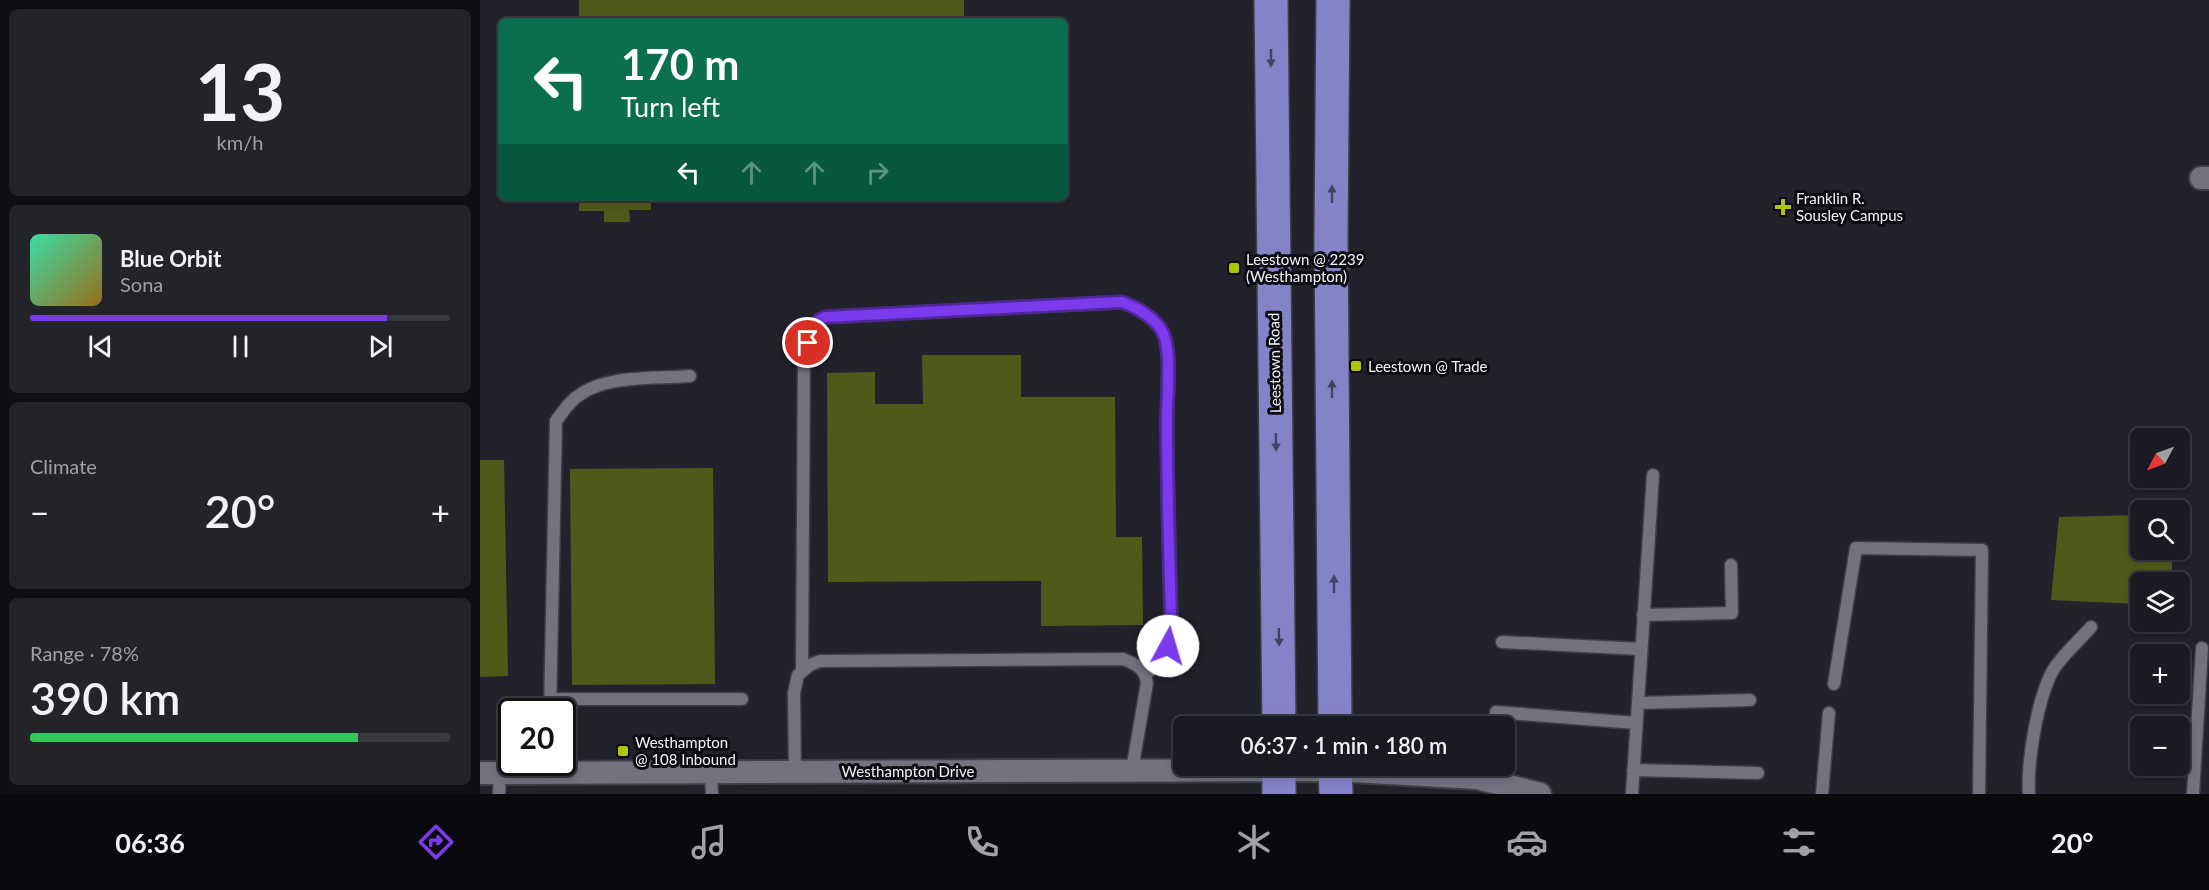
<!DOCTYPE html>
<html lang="en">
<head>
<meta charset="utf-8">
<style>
  :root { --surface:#1a1a22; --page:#23232a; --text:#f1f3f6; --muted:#9fa1a5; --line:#383840; --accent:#7c3aed }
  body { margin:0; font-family:Lato,sans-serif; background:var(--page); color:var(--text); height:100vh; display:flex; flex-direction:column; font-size:22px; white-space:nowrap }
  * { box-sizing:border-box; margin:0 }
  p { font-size:20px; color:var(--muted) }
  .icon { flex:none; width:33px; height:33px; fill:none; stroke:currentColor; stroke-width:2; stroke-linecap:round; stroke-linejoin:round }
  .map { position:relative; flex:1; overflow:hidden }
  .panel { display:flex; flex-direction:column; gap:9px; padding:9px; background:#0e0e13; width:480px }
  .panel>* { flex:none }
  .guide { position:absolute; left:18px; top:18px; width:570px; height:183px; border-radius:9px; box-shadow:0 3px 9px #0003,0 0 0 2px var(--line); background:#0b6e4f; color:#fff; overflow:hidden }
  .needle { width:39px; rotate:229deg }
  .controls { position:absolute; left:1650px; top:428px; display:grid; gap:12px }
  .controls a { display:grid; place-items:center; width:60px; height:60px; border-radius:9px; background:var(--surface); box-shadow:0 3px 9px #0003,0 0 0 2px var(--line); font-size:30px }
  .speed { position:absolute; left:18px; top:698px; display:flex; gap:12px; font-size:30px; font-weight:700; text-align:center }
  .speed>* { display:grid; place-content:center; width:78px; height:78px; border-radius:50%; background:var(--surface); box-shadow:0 3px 9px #0003,0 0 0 2px var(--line); line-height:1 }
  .speed .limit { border:3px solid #111; border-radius:9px; background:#fff; color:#111 }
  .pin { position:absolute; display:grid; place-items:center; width:51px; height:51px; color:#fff; margin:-26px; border:3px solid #fff; border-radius:50%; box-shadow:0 2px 6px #0007 }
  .me { position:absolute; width:66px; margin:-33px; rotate:6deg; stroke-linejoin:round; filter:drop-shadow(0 0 4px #0008) }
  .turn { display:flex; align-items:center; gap:21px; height:126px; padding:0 24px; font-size:27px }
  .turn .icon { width:78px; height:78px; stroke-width:2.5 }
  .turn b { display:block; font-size:42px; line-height:51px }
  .lanes { display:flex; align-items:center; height:57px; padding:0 24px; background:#0003; justify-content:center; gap:30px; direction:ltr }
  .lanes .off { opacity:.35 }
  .big { font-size:45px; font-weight:600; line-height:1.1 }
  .panel .widget { flex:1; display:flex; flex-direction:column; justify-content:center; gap:9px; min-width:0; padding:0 21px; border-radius:9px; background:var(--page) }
  .panel .dial { align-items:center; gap:0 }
  .dial b { font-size:78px; line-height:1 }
  .song { display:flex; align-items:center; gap:18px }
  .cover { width:72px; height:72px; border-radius:9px; background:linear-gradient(135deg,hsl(160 70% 55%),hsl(40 70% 35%)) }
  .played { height:6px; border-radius:3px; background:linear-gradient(90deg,var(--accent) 85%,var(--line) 85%) }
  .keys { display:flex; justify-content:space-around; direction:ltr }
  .heat { display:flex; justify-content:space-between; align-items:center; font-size:33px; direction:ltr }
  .charge { height:9px; border-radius:4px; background:linear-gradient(90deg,#34c759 78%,var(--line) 0) }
  .trip { position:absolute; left:693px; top:716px; width:342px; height:60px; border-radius:9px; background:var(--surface); box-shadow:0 3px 9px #0003,0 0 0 2px var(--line); font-weight:600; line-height:60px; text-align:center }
  .tabs { display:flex; height:96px; justify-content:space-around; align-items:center; background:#0a0a0e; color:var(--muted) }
  .tabs .icon { width:42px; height:42px }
  .tabs .on { color:var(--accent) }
  .tabs b { font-size:27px; color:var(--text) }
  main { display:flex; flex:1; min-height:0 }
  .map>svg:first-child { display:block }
  .building { fill:#50591a }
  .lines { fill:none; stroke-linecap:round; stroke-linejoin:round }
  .lane-casing { stroke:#3e3e48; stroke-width:15 }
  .street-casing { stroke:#3e3e48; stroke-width:26 }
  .primary-casing { stroke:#3e3e48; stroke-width:36 }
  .lane { stroke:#727280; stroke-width:12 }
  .street { stroke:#727280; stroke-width:22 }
  .primary { stroke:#8583c7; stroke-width:33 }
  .oneway { fill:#424263 }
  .route-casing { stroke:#51269a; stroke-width:15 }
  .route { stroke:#7c3aed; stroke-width:10 }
  .poi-dot { fill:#b0c500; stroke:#0c0c11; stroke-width:2 }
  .labels { text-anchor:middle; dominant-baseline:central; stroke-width:6; stroke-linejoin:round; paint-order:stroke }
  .poi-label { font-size:15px; fill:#f3f4fb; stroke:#0c0c11; text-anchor:start }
  .street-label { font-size:15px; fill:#f3f4fb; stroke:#0c0c11 }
</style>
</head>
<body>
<main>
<section class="panel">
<div class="widget dial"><b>13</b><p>km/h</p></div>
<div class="widget">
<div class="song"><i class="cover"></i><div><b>Blue Orbit</b><p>Sona</p></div></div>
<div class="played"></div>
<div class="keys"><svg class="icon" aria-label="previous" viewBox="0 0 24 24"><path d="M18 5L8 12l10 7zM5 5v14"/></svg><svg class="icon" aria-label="pause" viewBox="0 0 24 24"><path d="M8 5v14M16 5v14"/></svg><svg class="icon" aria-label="next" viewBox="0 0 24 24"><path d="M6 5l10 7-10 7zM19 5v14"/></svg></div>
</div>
<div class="widget"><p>Climate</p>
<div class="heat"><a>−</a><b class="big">20°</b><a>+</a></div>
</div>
<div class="widget"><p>Range · 78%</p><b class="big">390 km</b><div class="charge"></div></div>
</section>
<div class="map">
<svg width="1729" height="794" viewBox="0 0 1729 794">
  <rect width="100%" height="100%" fill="#22222d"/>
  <path class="building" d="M99 0H484V21H99Z
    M99 198H171V210H149L150 222H124V211H99Z
    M442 355H541V397H635L636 537H662L663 625 561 626V581L348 582 347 373 395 372V404H443Z
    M0 460H24L28 676 0 677Z
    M228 468H233L235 684 92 685 90 469Z
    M1660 515V549H1692V582H1660V604L1571 600 1579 517Z"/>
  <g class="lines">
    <defs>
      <path id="lane" d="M1163 615 1252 613 1251 565
        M1022 642 1161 649
        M322 671 324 360C328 345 329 323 345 317L642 302C658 308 673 316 682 331 693 349 686 403 687 426 687 489 690 553 691 617 688 644 688 657 666 674
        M1354 684 1376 548 1502 550 1499 794
        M70 699H262
        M1158 703 1270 700
        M70 711 76 421C83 412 90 400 101 394 128 375 177 379 210 376
        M1016 712 1156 723
        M1153 770 1278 773
        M231 772 232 794
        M315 772 314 693 318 675 330 665 340 661 643 659C656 664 665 668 667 683L652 770
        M19 794 20 773
        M1152 794 1173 475
        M1342 794 1349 713
        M1549 794C1547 762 1557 701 1572 672 1580 657 1600 640 1611 627
        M1713 794 1722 648"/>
      <path id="street" d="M1721 178H1729
        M0 773 855 770 997 778 1060 794"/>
      <path id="primary" d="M791 0 799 726
        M853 0 851 238 855 726
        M855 765 856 794
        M799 794V765"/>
    </defs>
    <use href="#lane" class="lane-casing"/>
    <use href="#street" class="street-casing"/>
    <use href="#primary" class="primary-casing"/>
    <use href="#lane" class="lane"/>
    <use href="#street" class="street"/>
    <use href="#primary" class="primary"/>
  </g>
  <defs><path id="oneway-solid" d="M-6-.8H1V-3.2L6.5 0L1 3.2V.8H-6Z" transform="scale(1.5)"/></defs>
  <g class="oneway">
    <use href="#oneway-solid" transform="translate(791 58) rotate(90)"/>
    <use href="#oneway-solid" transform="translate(852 194) rotate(-90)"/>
    <use href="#oneway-solid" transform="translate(852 389) rotate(-90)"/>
    <use href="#oneway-solid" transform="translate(796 442) rotate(89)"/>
    <use href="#oneway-solid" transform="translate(854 584) rotate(-90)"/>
    <use href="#oneway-solid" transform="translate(799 637) rotate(89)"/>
  </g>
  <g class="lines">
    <defs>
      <path id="route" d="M328 343C331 331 333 321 345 317L642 302C658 308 673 316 682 331 693 349 686 403 687 426 687 489 689 553 691 617L688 646"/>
    </defs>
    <use href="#route" class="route-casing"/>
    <use href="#route" class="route"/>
  </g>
  <g class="poi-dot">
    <path d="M1300 198h6v6h6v6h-6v6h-6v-6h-6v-6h6z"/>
    <rect x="748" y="262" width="12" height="12" rx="3"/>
    <rect x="870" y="360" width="12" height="12" rx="3"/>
    <rect x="137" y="745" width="12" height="12" rx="3"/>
  </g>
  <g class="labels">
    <g class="poi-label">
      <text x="1316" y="198">Franklin R.<tspan x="1316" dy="17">Sousley Campus</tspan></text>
      <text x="766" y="259">Leestown @ 2239<tspan x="766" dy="17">(Westhampton)</tspan></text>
      <text x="888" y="366">Leestown @ Trade</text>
      <text x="155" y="742">Westhampton<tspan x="155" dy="17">@ 108 Inbound</tspan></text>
    </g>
    <g class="street-label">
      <text transform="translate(794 363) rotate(-91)">Leestown Road</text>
      <text x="428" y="771">Westhampton Drive</text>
    </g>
  </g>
</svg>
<div class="controls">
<a><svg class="needle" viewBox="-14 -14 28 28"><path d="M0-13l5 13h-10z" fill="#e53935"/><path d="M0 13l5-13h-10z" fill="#9fa1a5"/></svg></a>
<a><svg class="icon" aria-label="search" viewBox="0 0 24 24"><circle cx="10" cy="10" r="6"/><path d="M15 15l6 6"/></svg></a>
<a><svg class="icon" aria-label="layers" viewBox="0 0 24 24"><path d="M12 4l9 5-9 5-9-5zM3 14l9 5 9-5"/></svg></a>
<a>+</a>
<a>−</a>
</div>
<div class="speed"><div class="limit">20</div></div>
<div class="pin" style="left:328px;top:343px;background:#d93025"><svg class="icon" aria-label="arrive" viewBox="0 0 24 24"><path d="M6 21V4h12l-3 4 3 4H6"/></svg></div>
<svg class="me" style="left:688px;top:646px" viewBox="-20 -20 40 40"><circle r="19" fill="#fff"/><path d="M0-13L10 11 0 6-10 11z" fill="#7c3aed"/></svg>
<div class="trip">06:37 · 1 min · 180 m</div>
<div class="guide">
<div class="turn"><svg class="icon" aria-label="left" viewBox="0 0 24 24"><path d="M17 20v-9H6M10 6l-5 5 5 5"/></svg><div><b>170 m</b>Turn left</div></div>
<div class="lanes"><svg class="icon" aria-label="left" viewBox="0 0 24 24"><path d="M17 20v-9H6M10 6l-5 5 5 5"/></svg><svg class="icon off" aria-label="ahead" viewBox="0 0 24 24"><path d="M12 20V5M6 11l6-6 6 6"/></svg><svg class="icon off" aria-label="ahead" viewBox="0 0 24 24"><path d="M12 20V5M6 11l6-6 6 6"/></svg><svg class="icon off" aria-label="right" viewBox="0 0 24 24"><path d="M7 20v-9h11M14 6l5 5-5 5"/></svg></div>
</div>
</div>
</main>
<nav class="tabs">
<b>06:36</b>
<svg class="icon on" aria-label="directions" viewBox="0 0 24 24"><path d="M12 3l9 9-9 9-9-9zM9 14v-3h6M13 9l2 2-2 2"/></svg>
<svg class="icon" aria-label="music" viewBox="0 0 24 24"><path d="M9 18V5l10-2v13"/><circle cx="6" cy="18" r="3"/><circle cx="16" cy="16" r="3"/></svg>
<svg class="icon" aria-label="phone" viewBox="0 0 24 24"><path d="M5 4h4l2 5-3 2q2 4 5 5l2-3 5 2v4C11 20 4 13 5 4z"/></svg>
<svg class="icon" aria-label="climate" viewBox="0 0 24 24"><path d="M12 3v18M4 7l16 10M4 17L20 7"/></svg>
<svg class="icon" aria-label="car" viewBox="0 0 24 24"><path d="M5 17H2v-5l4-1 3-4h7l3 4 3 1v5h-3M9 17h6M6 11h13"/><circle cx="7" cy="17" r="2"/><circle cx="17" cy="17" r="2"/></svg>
<svg class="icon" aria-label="filters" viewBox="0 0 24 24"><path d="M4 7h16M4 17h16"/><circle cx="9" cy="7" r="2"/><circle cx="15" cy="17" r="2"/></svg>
<b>20°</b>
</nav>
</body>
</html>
